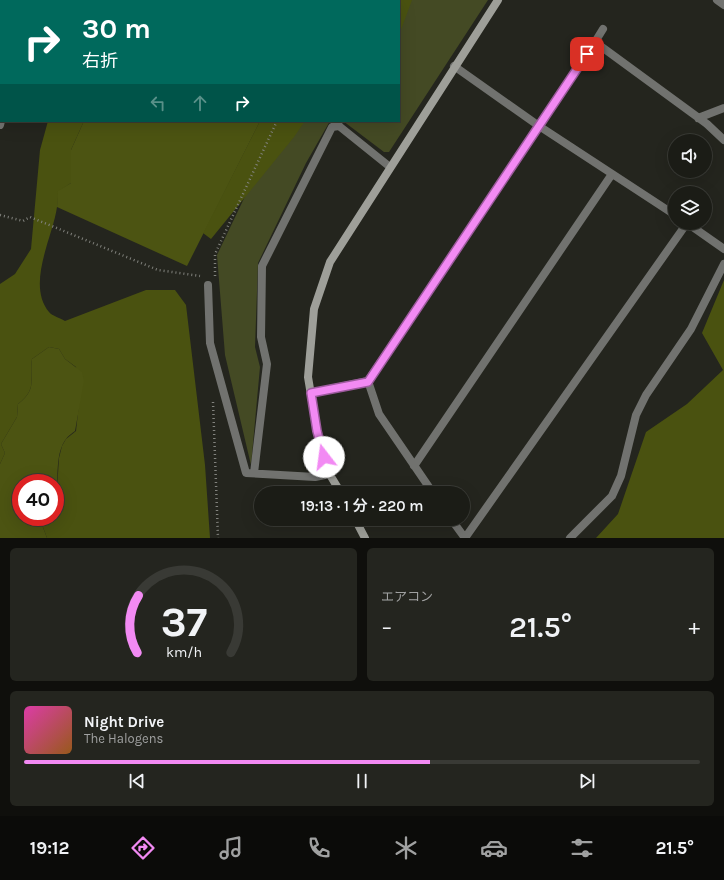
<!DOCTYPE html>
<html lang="ja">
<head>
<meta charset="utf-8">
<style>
  :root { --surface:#1b1c16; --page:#24251f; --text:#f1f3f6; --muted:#a0a1a1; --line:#393a35; --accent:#f28af3 }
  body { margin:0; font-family:Karla,"Noto Sans JP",sans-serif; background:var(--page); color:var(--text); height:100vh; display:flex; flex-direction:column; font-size:15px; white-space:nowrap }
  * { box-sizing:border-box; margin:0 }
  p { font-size:13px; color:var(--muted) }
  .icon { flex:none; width:22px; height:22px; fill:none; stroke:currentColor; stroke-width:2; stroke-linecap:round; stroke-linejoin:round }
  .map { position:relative; height:538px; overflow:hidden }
  .sheet { display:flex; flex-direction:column; gap:10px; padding:10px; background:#0f0f0c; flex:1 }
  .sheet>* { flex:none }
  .guide { position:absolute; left:0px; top:0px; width:400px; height:122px; box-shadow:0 4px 16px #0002,0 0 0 1px var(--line); background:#00695c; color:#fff; overflow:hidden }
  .tools { position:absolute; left:668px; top:134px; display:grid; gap:8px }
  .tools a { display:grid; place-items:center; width:44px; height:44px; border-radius:50%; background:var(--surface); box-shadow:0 4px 16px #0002,0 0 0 1px var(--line); font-size:20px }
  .speed { position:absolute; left:12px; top:474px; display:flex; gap:8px; font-size:20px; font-weight:700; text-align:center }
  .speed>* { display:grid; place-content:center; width:52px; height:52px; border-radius:50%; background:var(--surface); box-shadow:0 4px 16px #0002,0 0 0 1px var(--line); line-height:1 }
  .speed .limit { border:6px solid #d22; background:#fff; color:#111 }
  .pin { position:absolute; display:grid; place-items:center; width:34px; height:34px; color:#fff; margin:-17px; border-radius:8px; box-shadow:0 2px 6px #0006 }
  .me { position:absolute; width:44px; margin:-22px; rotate:345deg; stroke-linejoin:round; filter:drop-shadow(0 0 3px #0008) }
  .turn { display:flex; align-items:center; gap:14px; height:84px; padding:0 16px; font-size:18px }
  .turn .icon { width:52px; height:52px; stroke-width:2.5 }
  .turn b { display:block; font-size:28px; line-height:34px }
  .lanes { display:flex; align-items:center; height:38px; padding:0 16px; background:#0003; justify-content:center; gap:20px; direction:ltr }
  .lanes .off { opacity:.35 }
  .big { font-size:30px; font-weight:600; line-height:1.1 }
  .sheet .card { flex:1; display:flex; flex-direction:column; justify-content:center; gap:6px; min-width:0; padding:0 14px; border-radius:6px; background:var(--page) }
  .sheet .dial { align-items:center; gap:0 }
  .dial svg { height:104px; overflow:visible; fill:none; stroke:var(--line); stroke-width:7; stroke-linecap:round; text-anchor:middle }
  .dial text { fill:var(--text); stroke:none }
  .song { display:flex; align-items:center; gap:12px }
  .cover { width:48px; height:48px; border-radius:6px; background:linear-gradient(135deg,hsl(320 70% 55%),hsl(30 70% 35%)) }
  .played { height:4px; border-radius:2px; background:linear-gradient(90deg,var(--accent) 60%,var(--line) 60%) }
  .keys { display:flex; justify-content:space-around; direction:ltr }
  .heat { display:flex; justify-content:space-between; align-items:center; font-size:22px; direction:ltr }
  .sheet .tiles { flex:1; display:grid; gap:10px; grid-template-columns:1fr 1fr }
  .card:last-child { grid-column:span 2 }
  .trip { position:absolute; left:254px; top:486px; width:216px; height:40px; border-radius:20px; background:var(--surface); box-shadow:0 4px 16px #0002,0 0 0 1px var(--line); font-weight:600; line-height:40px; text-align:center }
  .menu { display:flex; height:64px; justify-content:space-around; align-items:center; background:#0b0b09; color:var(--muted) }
  .menu .icon { width:28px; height:28px }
  .menu .active { color:var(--accent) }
  .menu b { font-size:18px; color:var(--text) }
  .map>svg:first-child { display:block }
  .green { fill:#444a24 }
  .forest { fill:#4a5210 }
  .water { fill:#4c5412 }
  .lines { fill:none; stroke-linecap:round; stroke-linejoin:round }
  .path { stroke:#81827d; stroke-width:2.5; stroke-dasharray:1 3; stroke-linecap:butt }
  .lane { stroke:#71726f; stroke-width:8 }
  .street { stroke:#71726f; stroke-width:8 }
  .secondary { stroke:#9e9f99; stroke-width:8 }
  .route-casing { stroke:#9d5a9e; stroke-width:10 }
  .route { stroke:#f28af3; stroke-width:7 }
</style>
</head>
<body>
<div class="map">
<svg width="724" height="538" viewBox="0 0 724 538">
  <rect width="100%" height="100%" fill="#24251e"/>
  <path class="green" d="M392 0H488L389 152H384L343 121H399V1Z
    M281 121H330L306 163 258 263 255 347 260 367 251 465 225 355 217 255Z"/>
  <path class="forest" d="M376 0H412L399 35V1Z
    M48 121H84L71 150V183L58 192C58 197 58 202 57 207 53 237 26 284 49 312 52 316 61 318 65 321L146 290H175L186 305 205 465 210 538H47L39 517H55V491L57 489 59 458 62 446 66 439 76 431 79 403 76 367 65 359 59 349 49 347 32 359C29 381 38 388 18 404L17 417 1 444 5 453 0 464V284L15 274 31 249 40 150Z
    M260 121H305L294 137 211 239 203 233Z
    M724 280V538H596L618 514 646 432 687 404 723 370 702 333Z"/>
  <path class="water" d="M100 0H376L99 1Z
    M84 121H260L187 266 57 207 58 191 71 183V150Z
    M49 347 59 349 65 359 82 372 84 381 75 431C72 433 68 436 66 439 56 452 58 474 57 489L55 491V483H21V517H39L47 538H0V464L5 453 1 444 17 417 18 404C38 388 29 381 32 359Z"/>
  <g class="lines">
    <path class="path" d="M388 1V0
      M0 215 23 221 30 217 158 270 200 276
      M215 276V254L277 121
      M213 402 218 538"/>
    <path class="lane" d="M24 0V1
      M0 125 1 121
      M339 126 390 167"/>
    <path class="street" d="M717 0 724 5
      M595 42 603 29
      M454 66 539 126 675 215
      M698 118 724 108
      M687 223 724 249
      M208 285 210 343 246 473 315 477 330 474
      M368 381 379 414 433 493
      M311 393 368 381 595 42 707 124 724 140
      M414 466 612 174
      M254 473 267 364 261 337 262 266 332 127 339 126
      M451 519 465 538
      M465 538 687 223
      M570 538 612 496 621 476 636 415 646 395 691 329 724 264"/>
    <path class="secondary" d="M341 493 327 470 317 431 308 377 314 309 330 262 498 0
      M355 519 365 538"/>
  </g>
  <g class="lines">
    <defs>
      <path id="route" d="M324 457 317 431 311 393 368 382 587 54"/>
    </defs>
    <use href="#route" class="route-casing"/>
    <use href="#route" class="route"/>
  </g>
</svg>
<div class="tools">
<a><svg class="icon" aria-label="sound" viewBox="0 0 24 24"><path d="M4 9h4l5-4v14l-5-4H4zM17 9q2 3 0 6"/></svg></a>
<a><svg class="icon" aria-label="layers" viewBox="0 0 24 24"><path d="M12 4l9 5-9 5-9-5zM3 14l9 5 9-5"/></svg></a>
</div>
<div class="speed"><div class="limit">40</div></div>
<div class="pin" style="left:587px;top:54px;background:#d93025"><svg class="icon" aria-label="arrive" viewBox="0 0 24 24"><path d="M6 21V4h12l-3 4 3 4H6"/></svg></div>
<svg class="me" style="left:324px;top:457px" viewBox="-20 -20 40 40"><circle r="19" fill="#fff"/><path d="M0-13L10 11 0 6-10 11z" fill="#f28af3"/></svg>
<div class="trip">19:13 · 1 分 · 220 m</div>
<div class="guide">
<div class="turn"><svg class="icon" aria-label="right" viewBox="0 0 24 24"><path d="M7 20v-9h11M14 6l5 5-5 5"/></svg><div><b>30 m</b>右折</div></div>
<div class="lanes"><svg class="icon off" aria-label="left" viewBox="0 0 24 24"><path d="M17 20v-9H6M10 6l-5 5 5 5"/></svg><svg class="icon off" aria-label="ahead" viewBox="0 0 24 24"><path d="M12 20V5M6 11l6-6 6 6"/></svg><svg class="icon" aria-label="right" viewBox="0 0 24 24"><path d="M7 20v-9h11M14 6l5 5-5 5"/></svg></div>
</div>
</div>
<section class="sheet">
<div class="tiles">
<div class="card dial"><svg viewBox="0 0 100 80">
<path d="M14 69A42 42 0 1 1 86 69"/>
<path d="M14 69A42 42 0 0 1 15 25" stroke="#f28af3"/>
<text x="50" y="56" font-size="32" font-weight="700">37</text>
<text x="50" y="72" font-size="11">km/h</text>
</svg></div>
<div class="card"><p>エアコン</p>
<div class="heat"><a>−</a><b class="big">21.5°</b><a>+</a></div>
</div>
<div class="card">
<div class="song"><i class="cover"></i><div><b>Night Drive</b><p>The Halogens</p></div></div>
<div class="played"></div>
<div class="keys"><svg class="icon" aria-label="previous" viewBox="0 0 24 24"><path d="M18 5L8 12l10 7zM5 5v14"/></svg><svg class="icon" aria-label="pause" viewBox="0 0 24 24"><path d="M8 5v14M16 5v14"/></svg><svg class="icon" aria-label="next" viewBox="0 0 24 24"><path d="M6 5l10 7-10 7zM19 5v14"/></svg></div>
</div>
</div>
</section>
<nav class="menu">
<b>19:12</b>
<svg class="icon active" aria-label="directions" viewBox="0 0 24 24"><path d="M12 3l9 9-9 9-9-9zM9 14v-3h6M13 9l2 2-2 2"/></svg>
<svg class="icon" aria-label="music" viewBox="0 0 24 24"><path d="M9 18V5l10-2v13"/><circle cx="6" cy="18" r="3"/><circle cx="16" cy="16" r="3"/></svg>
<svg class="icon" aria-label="phone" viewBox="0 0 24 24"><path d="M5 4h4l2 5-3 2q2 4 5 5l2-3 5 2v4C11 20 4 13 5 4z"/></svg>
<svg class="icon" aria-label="climate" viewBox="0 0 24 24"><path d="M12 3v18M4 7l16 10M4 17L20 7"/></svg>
<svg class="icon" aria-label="car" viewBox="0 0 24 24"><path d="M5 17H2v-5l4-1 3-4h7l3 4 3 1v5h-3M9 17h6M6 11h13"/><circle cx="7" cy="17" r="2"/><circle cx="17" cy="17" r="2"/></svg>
<svg class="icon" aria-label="filters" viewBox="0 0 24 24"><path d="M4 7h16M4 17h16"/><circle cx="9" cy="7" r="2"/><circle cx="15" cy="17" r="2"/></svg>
<b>21.5°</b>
</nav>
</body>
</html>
